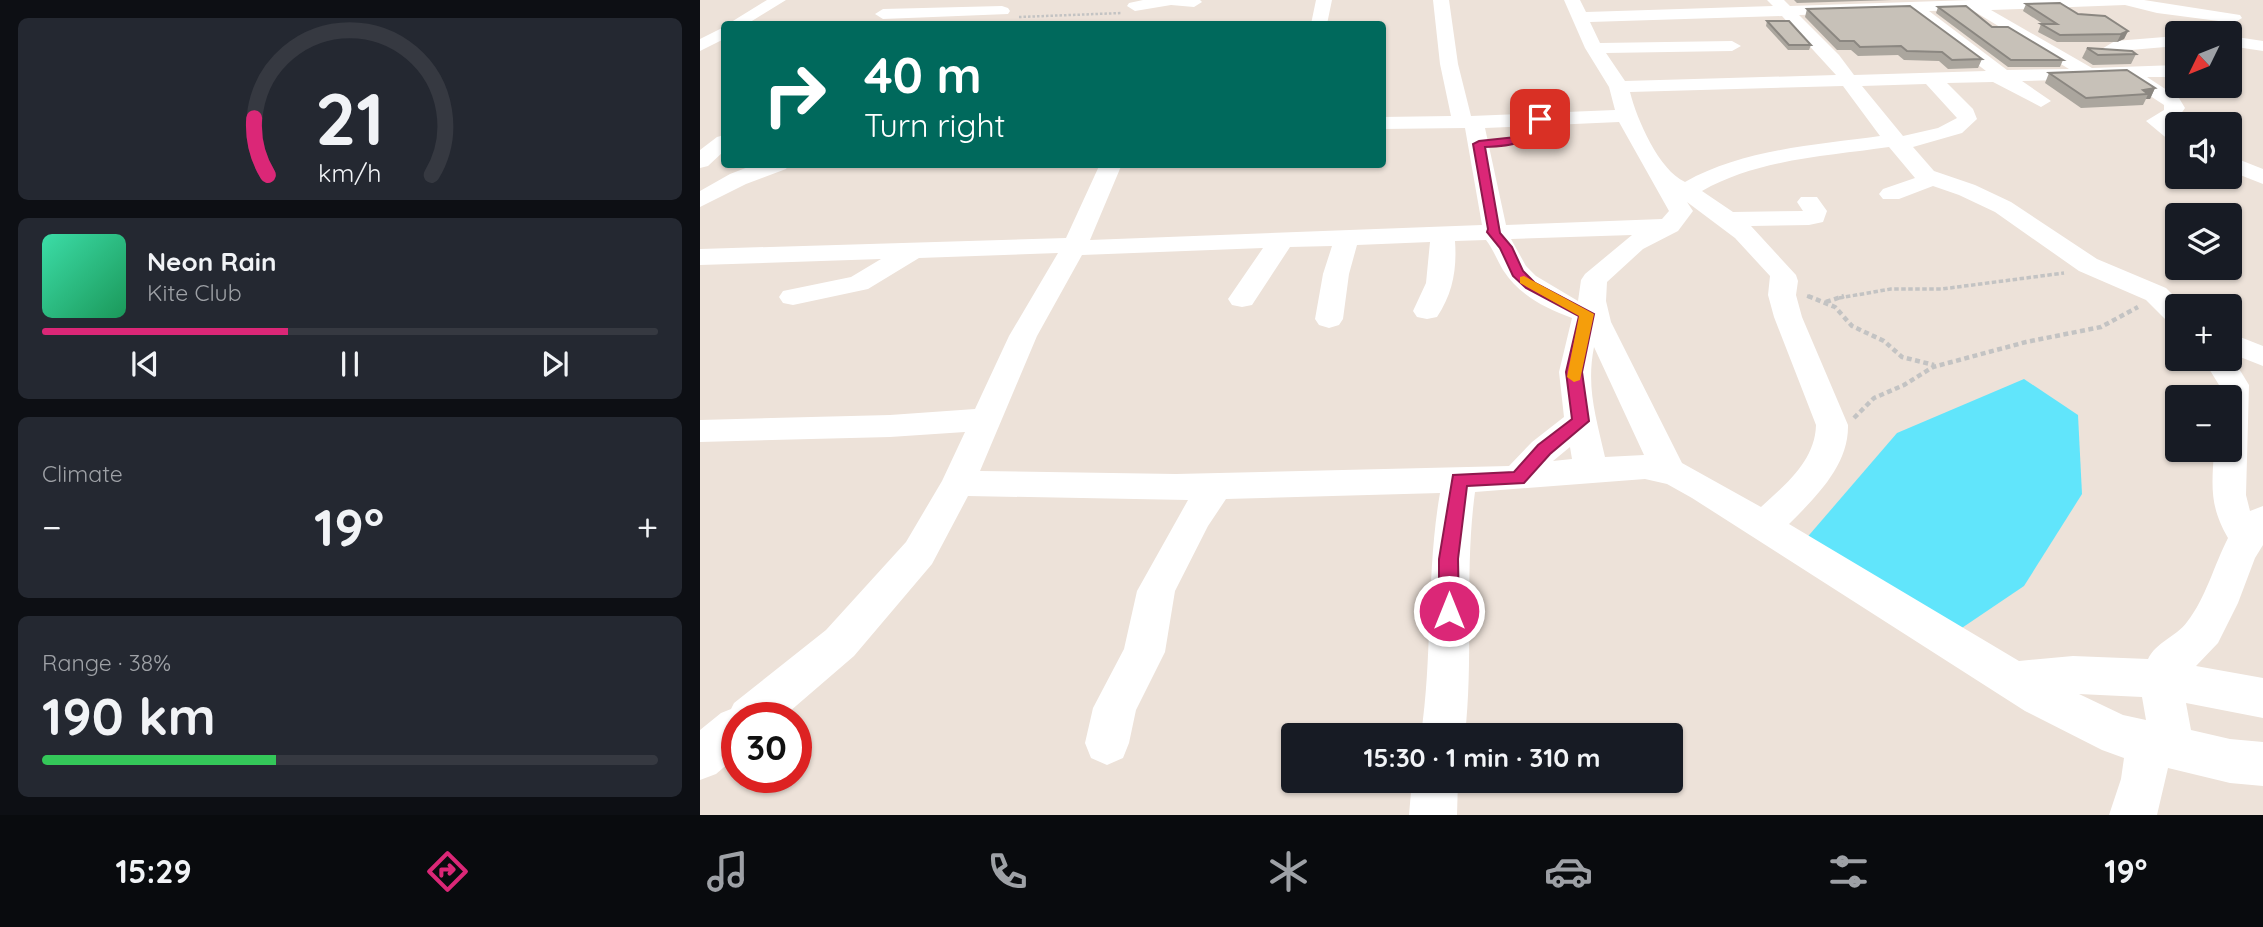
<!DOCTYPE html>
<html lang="en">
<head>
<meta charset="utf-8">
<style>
  :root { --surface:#171b24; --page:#242831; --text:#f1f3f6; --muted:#9ea1a6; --line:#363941; --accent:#db2777 }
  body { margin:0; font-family:Quicksand,sans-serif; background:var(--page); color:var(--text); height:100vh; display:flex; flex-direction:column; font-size:26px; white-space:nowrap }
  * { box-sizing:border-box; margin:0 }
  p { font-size:23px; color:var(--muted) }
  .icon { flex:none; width:38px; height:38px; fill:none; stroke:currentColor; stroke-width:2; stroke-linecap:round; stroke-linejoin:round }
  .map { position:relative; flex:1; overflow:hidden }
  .sheet { display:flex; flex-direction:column; gap:18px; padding:18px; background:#0d0f14; width:700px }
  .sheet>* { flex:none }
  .guide { position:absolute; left:21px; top:21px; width:665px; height:147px; border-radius:7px; box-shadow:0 2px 5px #0004; background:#00695c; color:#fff; overflow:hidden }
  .needle { width:46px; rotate:227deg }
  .tools { position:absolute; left:1465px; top:21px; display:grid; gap:14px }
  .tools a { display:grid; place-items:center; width:77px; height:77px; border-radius:7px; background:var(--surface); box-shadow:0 2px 5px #0004; font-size:35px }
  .speed { position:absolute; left:21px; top:702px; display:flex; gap:14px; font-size:35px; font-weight:700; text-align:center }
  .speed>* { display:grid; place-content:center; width:91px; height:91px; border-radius:50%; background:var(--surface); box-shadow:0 2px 5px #0004; line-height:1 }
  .speed .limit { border:10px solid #d22; background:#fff; color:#111 }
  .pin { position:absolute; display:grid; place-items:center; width:60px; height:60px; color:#fff; margin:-30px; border-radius:14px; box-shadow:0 4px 10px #0006 }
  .me { position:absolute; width:77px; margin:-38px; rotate:0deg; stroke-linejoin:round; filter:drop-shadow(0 0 5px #0008) }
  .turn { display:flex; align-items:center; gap:24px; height:147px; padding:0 28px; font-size:32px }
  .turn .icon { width:91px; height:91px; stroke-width:2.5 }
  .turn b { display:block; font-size:49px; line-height:60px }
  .big { font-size:52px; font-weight:700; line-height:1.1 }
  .sheet .widget { flex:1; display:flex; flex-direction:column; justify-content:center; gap:10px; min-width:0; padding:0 24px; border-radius:10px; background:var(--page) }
  .sheet .dial { align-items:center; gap:0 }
  .dial svg { height:182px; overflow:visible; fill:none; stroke:var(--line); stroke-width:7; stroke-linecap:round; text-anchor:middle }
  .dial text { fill:var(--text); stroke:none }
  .song { display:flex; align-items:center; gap:21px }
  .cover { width:84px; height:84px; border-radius:10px; background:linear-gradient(135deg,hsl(160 70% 55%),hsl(150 70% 35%)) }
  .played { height:7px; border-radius:4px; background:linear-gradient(90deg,var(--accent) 40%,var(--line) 40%) }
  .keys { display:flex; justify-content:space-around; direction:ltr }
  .heat { display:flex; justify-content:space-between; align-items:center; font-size:38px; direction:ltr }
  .charge { height:10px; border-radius:5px; background:linear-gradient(90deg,#34c759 38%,var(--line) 0) }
  .trip { position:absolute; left:581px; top:723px; width:402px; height:70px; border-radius:7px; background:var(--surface); box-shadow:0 2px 5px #0004; font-weight:700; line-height:70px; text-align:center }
  .tabs { display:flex; height:112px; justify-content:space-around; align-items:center; background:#090b0e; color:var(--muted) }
  .tabs .icon { width:49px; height:49px }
  .tabs .current { color:var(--accent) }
  .tabs b { font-size:32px; color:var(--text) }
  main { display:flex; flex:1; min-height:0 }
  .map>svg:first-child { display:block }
  .water { fill:#61e5fb }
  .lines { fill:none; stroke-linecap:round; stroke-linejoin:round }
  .path-far2 { stroke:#c3c3c3; stroke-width:2.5; stroke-dasharray:2.5 2; stroke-linecap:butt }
  .path-far1 { stroke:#c3c3c3; stroke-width:3.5; stroke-dasharray:4.5 2.5; stroke-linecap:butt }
  .path { stroke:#c3c3c3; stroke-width:4.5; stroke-dasharray:5 3.5; stroke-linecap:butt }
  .minor { fill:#fff; fill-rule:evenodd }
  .wall { fill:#aba69e }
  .shaded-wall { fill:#8b8781 }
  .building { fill:#c7c1b8; stroke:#8b8781; stroke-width:2 }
  .route { fill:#db2777; stroke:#8e194d; stroke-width:2 }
  .slow { fill:#f59e0b }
</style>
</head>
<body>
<main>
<section class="sheet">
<div class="widget dial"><svg viewBox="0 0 100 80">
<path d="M14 69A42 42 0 1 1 86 69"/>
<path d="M14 69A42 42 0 0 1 8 44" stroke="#db2777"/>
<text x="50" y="56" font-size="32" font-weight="700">21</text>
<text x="50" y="72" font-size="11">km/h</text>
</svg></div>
<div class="widget">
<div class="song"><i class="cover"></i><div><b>Neon Rain</b><p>Kite Club</p></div></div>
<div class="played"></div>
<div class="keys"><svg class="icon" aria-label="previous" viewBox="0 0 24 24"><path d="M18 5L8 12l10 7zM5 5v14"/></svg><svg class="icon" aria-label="pause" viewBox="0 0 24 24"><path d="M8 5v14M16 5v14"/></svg><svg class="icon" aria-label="next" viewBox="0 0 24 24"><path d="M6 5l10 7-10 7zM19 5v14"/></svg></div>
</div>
<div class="widget"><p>Climate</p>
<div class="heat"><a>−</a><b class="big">19°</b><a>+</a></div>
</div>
<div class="widget"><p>Range · 38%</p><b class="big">190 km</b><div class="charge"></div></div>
</section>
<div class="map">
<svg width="1563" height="815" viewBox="0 0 1563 815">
  <rect width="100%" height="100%" fill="#ede2d9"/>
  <path class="water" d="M1324 379 1378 415 1382 494 1324 586 1247 638 1104 541 1197 433Z"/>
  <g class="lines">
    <path class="path-far2" d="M319 17 422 13"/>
    <path class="path-far1" d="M1107 296 1113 298
      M1139 298 1191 289H1242L1364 273"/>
    <path class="path" d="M1108 296 1135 307 1152 326 1184 341 1202 357 1234 365
      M1126 302 1144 296
      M1154 418 1174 398 1204 385 1233 367 1326 342 1401 327 1438 307"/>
    <path class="minor" d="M67 0H86L47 24H28Z
      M443 0H500L502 2 494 7 471 5 435 11 427 6 429 3Z
      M616 0H632L627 24H611Z
      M733 0H749L758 64 771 116 915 110 909 87 885 48 864 0H880L886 12 1073 6 1067 0H1084L1090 6 1271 0H1444L1540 15 1542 18 1534 23 1457 13 1425 5 1291 10 1392 68 1477 65V77H1447L1479 98 1485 108 1478 118 1470 122 1477 127V143L1470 141 1446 121 1464 110V105L1423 78 1322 81 1351 101 1341 107 1293 82 1247 83 1273 109 1277 119 1262 133 1213 147 1234 171 1275 185 1311 202 1397 259 1466 288 1484 306H1477V323L1467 321 1446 300 1379 271 1295 212 1259 195 1233 186 1199 199H1183L1179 194 1183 189 1215 178 1189 147C1128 156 1057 159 1002 191L1033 212 1103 211 1097 202 1101 197H1117L1127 211 1123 222 1109 225 1051 226 1096 275 1098 281 1096 295 1102 317 1148 425C1149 465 1116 497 1089 524L1319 661 1373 656 1448 659C1456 642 1476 637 1487 622 1506 598 1514 565 1528 538 1509 505 1512 486 1514 450H1530V397H1518L1519 385 1503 359H1530V354L1549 385 1546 495 1550 511 1563 506V545L1555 558 1538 603 1518 643 1496 666 1563 678V718L1486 703 1491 730 1530 739 1563 742V786L1530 783 1468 768 1457 815H1409L1421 779 1424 758 1402 750 1325 711 992 498 967 484 945 479 775 492C764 573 774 654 765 735H721C733 654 726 573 740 493L526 499 508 526 475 591 465 652 436 710 429 743 423 758 407 765 391 758 385 743 393 708 424 649 437 591 488 500 268 496 232 564 154 656 82 718H37V756L16 774 0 780V730L21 713 31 709 34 703 126 630 206 542 242 481 265 432 190 437 0 442V420L190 415 275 409 309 336 358 253 219 258 168 289 93 305 83 303 79 297 83 291 151 277 181 259 0 265V249L366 238 400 164H422L390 240 782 225 765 128 682 129V117L751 116 740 64ZM1272 10 1369 69 1307 70 1229 11ZM1215 12 1216 17 1286 71 1154 75 1139 55 1099 15ZM1082 16 1136 75 925 81 906 53 1032 51 1041 46 1032 41 900 43 890 22ZM1226 84 1257 118 1238 128 1203 136 1162 86ZM1143 86 1180 136C1116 145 1043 149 985 182 959 170 937 120 930 92ZM919 122 969 211 962 219 806 225 785 128ZM987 202 1035 238 1070 276 1068 295 1074 317 1116 425C1115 461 1086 484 1061 507L982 463 911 322 906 301 907 282 943 249 978 231 993 211ZM932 235 885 274 881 280 878 301 836 276 826 266 811 239ZM786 240C793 249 797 260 803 270 819 295 845 308 872 318L859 372 864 417 832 442 809 466 476 474 280 471 337 336 382 255 563 248 528 299 532 305 542 307 552 305 590 247 632 246 623 274 615 319 619 325 629 328 639 325 643 319 649 274 657 245 730 242 726 283 713 311 717 317 727 319 737 317C753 293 757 269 755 241ZM894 347 944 455 905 457C896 417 886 387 894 347ZM870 447 872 459 853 461ZM1379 694 1442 697 1446 720 1423 715Z
      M302 6 308 8 310 11 308 14 183 19 175 14 183 9Z
      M24 27V39L0 51V39Z
      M1477 36V46L1419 51 1409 55 1400 50 1415 41Z
      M1530 36 1563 41V51L1530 46Z
      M24 135V151L8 166 0 168V150L17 137Z
      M1530 156 1563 169V184L1530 171Z
      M56 164H89L86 169 46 184 0 207V191L30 174Z
      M1530 333 1563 346V366L1530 353Z
      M712 780H758L757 815H709Z"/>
  </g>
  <path class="wall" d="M1094 0H1192L1097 3Z
    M1326 4 1378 14 1428 31 1424 39 1417 42H1357L1338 32 1341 24H1343L1323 11Z
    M1238 7 1292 27 1363 60 1360 67H1308L1236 13Z
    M1107 9 1282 59 1278 68 1248 69 1239 61 1204 60 1198 55 1158 56 1151 50H1137L1105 17Z
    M1067 21 1111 45 1109 50H1088L1066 26Z
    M1387 48 1436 54 1431 64 1393 65 1382 58Z
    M1349 73 1455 88 1450 99H1446L1443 105 1381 108 1345 83Z"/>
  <path class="shaded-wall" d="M1428 31 1424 39 1417 42 1421 34Z
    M1455 88 1450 99H1446L1448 94 1443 90Z"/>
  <path class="building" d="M1360 3 1378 14 1405 16 1428 31 1421 34 1360 35 1341 24H1357L1326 4Z
    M1210 6 1282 59 1252 60 1242 52 1207 51 1201 46 1160 47 1154 41H1140L1107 9Z
    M1266 6 1292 27H1308L1363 60H1311L1238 7Z
    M1067 21H1089L1111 45H1089Z
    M1387 48 1432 51 1436 54 1398 55Z
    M1427 70 1455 88 1443 90 1448 94 1386 98 1349 73Z"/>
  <path class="route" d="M836 117 845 119C824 144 816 146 785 147L800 233 812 247 823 271 835 283 894 314 882 372 889 421 850 454 824 483 767 486 758 559 759 611 756 617 749 620 742 617 739 611V559L753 475 814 472 838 445 872 419 866 372 879 316 826 288 813 276 800 248 787 232 788 229 773 144 779 141 816 137Z"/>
  <path class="slow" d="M824 276 894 314 880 380 874 382 867 377 879 316 820 283V277Z"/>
</svg>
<div class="tools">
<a><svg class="needle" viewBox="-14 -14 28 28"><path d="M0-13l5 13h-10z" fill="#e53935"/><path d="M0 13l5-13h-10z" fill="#9ea1a6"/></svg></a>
<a><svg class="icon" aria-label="sound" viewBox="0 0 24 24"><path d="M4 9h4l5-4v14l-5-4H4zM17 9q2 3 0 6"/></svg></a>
<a><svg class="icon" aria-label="layers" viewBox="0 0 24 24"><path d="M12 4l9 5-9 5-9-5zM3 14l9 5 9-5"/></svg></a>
<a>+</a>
<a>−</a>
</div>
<div class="speed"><div class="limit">30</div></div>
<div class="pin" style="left:840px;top:119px;background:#d93025"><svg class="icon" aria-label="arrive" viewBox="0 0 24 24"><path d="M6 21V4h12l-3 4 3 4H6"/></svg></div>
<svg class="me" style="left:749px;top:611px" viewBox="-20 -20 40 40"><circle r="17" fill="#db2777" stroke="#fff" stroke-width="3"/><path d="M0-11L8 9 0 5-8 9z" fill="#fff"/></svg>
<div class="trip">15:30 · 1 min · 310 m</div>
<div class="guide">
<div class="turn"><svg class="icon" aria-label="right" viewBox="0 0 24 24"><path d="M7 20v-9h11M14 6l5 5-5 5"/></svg><div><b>40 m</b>Turn right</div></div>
</div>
</div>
</main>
<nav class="tabs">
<b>15:29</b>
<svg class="icon current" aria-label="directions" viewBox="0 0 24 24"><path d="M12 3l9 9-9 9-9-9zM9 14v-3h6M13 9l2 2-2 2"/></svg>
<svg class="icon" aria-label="music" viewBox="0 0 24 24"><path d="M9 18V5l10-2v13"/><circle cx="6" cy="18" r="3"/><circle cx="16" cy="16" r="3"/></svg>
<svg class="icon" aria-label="phone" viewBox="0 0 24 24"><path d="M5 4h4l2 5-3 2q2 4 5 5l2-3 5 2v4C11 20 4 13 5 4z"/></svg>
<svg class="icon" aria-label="climate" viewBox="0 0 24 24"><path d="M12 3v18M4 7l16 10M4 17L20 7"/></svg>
<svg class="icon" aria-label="car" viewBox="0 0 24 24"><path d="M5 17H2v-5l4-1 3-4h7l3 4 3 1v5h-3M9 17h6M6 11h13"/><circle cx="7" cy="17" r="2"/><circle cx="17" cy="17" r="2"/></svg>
<svg class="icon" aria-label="filters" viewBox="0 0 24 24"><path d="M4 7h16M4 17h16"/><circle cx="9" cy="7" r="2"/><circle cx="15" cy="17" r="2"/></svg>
<b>19°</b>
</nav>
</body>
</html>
